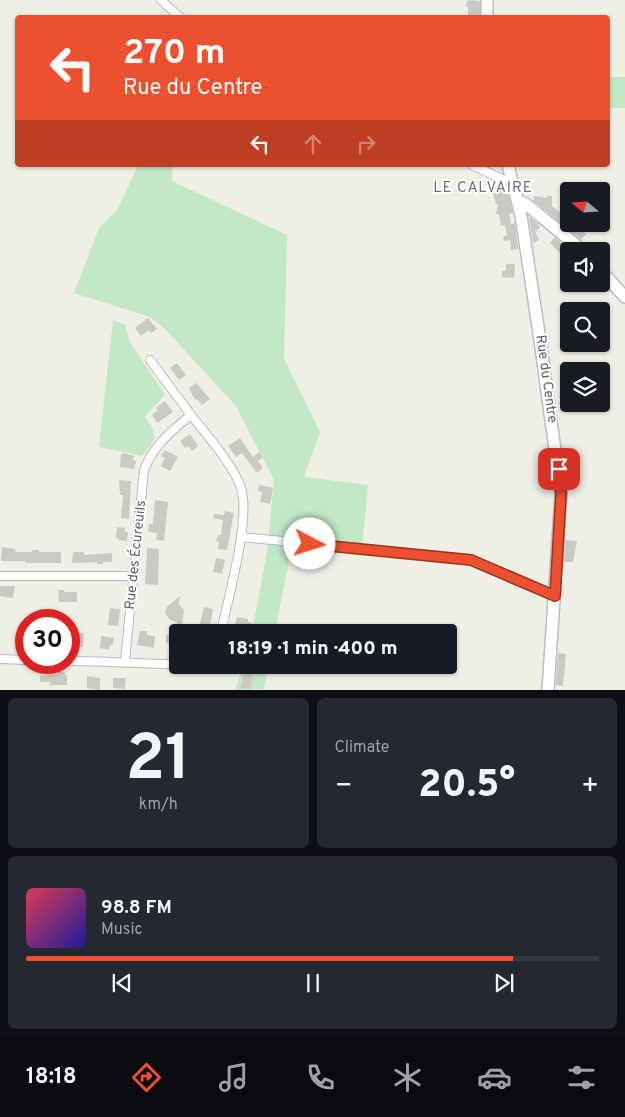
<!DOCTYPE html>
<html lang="en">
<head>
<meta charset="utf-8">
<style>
  :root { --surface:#171b24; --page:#242831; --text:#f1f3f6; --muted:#9ea1a6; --line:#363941; --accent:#ed502f }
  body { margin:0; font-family:Overpass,sans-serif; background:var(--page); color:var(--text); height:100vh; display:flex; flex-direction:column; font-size:19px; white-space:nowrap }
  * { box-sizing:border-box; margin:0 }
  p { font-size:16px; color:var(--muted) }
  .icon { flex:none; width:28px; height:28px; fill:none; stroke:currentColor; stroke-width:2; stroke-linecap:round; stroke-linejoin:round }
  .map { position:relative; height:690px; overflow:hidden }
  .drawer { display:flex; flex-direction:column; gap:8px; padding:8px; background:#0d0f14; flex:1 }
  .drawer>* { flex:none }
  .guide { position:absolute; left:15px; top:15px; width:595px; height:152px; border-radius:5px; box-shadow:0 1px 4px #0004; background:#ed502f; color:#fff; overflow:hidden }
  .needle { width:32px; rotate:288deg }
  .tools { position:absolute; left:560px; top:182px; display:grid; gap:10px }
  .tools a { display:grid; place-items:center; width:50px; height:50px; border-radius:5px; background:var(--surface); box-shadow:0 1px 4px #0004; font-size:25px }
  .speed { position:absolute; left:15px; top:609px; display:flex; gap:10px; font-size:25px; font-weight:700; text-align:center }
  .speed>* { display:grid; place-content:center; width:65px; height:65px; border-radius:50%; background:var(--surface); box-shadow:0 1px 4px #0004; line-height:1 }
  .speed .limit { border:8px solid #d22; background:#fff; color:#111 }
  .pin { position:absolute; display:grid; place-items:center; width:42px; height:42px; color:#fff; margin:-21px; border-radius:10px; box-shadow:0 2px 8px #0006 }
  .me { position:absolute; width:55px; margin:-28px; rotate:95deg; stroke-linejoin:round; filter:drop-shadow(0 0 4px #0008) }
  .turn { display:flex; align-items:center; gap:18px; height:105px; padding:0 25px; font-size:22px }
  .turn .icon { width:65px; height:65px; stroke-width:2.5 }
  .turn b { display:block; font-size:35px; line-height:42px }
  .lanes { display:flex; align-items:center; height:48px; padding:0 25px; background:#0003; justify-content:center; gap:25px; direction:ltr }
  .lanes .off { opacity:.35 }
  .big { font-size:38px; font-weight:800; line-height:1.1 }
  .drawer .card { flex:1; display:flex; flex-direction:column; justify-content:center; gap:8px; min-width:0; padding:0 18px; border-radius:8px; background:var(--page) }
  .drawer .dial { align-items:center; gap:0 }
  .dial b { font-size:65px; line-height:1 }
  .song { display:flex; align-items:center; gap:15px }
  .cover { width:60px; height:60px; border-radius:8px; background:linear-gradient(135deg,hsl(350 70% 55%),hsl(240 70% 35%)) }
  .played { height:5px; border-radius:2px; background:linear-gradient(90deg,var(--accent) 85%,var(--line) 85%) }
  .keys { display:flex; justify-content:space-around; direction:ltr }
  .heat { display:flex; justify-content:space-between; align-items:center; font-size:28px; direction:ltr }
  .drawer .tiles { flex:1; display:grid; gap:8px; grid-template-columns:1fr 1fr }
  .card:last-child { grid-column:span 2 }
  .trip { position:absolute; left:169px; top:624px; width:288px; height:50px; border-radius:5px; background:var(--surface); box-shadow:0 1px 4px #0004; font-weight:800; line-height:50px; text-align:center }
  .tab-bar { display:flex; height:80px; justify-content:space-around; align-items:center; background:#090b0e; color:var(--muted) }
  .tab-bar .icon { width:35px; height:35px }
  .tab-bar .selected { color:var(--accent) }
  .tab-bar b { font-size:22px; color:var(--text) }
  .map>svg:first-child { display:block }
  .green { fill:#c2e8c6 }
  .building { fill:#cbc9c3 }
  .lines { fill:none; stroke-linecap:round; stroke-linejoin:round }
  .street-casing { stroke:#b8bac0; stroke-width:10 }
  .secondary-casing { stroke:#bbbdc4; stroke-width:14 }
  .street { stroke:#fff; stroke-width:8 }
  .secondary { stroke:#fff; stroke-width:11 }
  .route-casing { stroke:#9a341f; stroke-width:12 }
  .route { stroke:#ed502f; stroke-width:9 }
  .labels { text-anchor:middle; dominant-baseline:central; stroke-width:4; stroke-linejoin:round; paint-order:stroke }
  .street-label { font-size:14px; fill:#5d6066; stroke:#fff }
  .neighbourhood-label { font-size:15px; letter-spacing:1px; fill:#6e7278; stroke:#fff }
</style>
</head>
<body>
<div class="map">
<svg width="625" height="690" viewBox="0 0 625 690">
  <rect width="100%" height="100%" fill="#f0efe6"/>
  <path class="green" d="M608 77H625V108H608Z
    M138 165H173L172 181 287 235 284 359 320 432 304 477 368 485 362 547 293 541 275 632H252L267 552 274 480 236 406 164 328 150 317 74 293 99 228 118 209Z
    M113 320 125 325 130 342 165 395 145 416C157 437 159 436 142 456L99 447Z
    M243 665H269L264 689 235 690Z"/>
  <path class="building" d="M468 0 480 1V18L468 17V6L465 7Z
    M499 185 504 190H507L513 213 509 214 511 224 515 223 518 249 511 250 510 240 504 241 503 236H507L505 225 501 226 499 214H496L498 204H496L491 187Z
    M534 196 547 198V196H552V206L562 214 560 215 569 224H574L586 234 581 240 534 201Z
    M529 216 537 223 540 228 535 231 539 240 533 243Z
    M555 237 568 249 562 255 550 243Z
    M506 264H515L514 278 502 277V271H506Z
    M148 318 157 329 151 333 149 330 141 336 135 328Z
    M177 363 186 375 179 380 170 368Z
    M196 383 210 399 202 405 197 399 195 400 189 388Z
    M165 401 173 412 157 423 152 415 158 410 156 408Z
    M190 434 198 446 192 451 188 446 185 448 180 441Z
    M240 438 253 457 259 452 263 457 258 461 263 468 258 472H256L242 453 236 457 228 446Z
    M165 450 178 457 170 471 161 466 165 458 161 456Z
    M124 453 134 456 133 460 136 461 134 469 120 467 121 454Z
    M119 480 131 481 129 519 121 518 123 495H120Z
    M259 485 273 488 270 504 260 502 262 492 258 491Z
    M155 500 168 502 164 541 156 540 157 533 148 532 149 524H153Z
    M225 511 234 513 227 550 218 549 219 542 216 541 218 535H221L223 520 213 518 214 514 224 515Z
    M117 527 125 528V532H128L127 541 119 540V538H116Z
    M565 540 577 541 573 562H564Z
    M2 547 15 549 16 552H32V550H39V552H61V563H25V561H1Z
    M147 548 159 549 158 585 145 584Z
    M73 552H84V555L112 553V562H103V564H97V562L72 563Z
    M216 558 225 560 222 574 213 572Z
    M0 586H15L13 598 0 596Z
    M58 590H64V592H77V602H59Z
    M180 596 179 604 184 610 182 626H177V622L170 620 165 613 167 607Z
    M204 607 213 609 209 632H198Z
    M110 608 120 609 118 626 108 625Z
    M237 617 248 619V622L252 623 251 631 246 630 245 632 234 630Z
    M140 631H147V635L155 636 154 648 137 645Z
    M73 633H84L83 647H72Z
    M166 635H178V650H172V643H166Z
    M102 636 114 638 113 645H110L109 650 100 648 101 637Z
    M558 653 566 654 563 686 556 685Z
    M58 672H65V675H67V685H50V682H40V676L58 674Z
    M244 673 253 675 250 689 241 688Z
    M87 676 100 678V690L87 688Z
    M113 678H126L125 689 113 688Z"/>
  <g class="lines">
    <defs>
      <path id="street" d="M161 0 181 18
        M472 165 511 183
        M150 360 191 415
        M241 537 471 559 555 596
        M0 576H133
        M0 659 26 660
        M69 661C105 661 141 664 178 664
        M125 661 144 470C153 446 171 431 191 415 206 434 234 466 241 488 251 518 228 599 221 632"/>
      <path id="secondary" d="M487 0V18
        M508 165 521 216 539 333 561 494 548 690
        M518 201 526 204 583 251
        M601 271 625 297"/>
    </defs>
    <use href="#street" class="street-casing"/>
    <use href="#secondary" class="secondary-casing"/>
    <use href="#street" class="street"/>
    <use href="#secondary" class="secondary"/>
  </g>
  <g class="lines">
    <defs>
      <path id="route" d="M310 544 471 560 555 596 561 494 559 469"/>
    </defs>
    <use href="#route" class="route-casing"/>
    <use href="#route" class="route"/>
  </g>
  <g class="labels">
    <g class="street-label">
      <text transform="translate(546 379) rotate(82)">Rue du Centre</text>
      <text transform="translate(136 555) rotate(-84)">Rue des Écureuils</text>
    </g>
    <g class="neighbourhood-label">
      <text x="483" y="188">LE CALVAIRE</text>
    </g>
  </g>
</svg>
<div class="tools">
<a><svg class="needle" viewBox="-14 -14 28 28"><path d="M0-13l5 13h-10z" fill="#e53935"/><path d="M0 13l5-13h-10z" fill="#9ea1a6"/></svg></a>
<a><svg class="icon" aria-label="sound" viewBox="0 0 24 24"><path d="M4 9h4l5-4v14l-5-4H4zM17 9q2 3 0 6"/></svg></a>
<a><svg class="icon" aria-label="search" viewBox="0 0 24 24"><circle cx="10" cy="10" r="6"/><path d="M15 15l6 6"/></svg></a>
<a><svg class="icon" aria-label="layers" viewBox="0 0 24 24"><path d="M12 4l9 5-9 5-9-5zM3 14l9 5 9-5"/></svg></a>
</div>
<div class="speed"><div class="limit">30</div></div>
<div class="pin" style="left:559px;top:469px;background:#d93025"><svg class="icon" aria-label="arrive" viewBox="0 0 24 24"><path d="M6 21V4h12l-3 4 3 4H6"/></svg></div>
<svg class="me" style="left:310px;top:544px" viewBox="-20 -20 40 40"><circle r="19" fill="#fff"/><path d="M0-13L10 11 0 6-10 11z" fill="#ed502f"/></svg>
<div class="trip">18:19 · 1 min · 400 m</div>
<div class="guide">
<div class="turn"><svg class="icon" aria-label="left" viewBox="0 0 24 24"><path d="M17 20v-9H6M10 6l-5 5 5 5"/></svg><div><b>270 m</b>Rue du Centre</div></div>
<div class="lanes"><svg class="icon" aria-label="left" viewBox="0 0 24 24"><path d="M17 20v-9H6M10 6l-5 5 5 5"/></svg><svg class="icon off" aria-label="ahead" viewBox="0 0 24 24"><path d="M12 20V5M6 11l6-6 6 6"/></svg><svg class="icon off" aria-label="right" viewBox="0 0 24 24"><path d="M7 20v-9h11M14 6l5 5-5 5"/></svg></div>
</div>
</div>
<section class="drawer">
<div class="tiles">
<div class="card dial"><b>21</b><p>km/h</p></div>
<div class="card"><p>Climate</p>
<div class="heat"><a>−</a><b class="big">20.5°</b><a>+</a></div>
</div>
<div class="card">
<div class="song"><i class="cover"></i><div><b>98.8 FM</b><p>Music</p></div></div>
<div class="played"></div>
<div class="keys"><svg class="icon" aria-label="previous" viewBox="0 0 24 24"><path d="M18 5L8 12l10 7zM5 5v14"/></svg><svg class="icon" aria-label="pause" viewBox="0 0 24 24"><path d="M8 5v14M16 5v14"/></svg><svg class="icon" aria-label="next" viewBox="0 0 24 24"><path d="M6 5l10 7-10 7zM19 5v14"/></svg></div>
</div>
</div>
</section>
<nav class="tab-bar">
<b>18:18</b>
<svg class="icon selected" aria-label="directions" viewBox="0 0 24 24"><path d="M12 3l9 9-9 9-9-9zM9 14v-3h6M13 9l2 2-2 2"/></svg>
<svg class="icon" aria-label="music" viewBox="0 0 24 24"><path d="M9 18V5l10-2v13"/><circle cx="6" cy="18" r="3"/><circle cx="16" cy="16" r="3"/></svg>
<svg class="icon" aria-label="phone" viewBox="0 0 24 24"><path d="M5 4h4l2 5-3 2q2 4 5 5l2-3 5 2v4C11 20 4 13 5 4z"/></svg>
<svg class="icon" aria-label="climate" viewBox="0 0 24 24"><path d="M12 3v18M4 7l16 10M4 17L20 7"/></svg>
<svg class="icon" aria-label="car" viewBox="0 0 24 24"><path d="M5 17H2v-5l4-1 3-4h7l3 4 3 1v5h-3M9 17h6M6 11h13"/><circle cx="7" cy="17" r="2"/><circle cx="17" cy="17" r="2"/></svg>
<svg class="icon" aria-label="filters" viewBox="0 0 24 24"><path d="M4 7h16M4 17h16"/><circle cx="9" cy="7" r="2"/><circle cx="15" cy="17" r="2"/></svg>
</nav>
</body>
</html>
